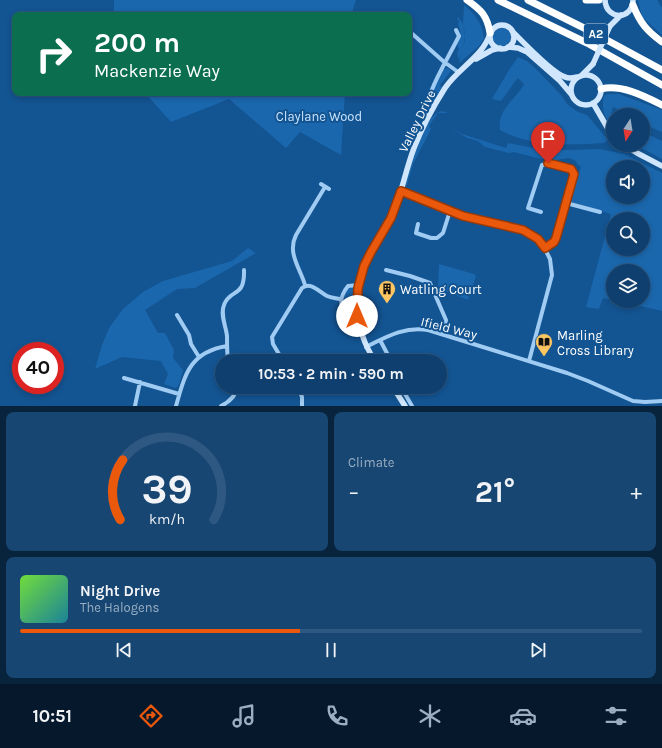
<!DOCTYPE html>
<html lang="en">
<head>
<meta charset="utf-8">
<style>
  :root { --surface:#0e3f6e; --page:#174673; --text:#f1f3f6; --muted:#9bafc2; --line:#2e5881; --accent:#ea580c }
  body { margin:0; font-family:Karla,sans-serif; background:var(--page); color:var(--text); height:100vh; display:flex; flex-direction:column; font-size:15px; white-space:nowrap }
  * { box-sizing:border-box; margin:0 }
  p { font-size:13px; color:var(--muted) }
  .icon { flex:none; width:22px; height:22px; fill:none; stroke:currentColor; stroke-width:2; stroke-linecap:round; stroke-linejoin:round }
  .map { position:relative; height:406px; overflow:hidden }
  .side { display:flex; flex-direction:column; gap:6px; padding:6px; background:#08233c; flex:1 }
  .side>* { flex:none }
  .banner { position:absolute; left:12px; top:12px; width:400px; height:84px; border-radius:8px; box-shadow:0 2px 6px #0003,0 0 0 1px var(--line); background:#0b6e4f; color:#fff; overflow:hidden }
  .needle { width:26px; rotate:192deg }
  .buttons { position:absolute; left:606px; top:108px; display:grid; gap:8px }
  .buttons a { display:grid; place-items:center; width:44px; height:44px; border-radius:50%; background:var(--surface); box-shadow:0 2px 6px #0003,0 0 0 1px var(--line); font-size:20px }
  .speed { position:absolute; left:12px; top:342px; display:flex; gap:8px; font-size:20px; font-weight:700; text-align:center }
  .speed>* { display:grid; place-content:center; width:52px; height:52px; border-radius:50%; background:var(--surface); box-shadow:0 2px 6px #0003,0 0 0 1px var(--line); line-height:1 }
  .speed .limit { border:6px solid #d22; background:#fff; color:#111 }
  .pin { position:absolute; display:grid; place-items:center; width:34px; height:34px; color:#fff; margin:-41px -17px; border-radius:50% 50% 50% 0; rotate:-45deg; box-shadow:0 0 4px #0007 }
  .pin .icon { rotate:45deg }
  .me { position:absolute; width:44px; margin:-22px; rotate:0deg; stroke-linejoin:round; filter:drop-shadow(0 0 3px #0008) }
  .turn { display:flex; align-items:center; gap:14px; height:84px; padding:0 16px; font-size:18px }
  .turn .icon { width:52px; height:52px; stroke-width:2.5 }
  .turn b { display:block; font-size:28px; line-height:34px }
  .big { font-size:30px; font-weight:700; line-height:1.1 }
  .side .card { flex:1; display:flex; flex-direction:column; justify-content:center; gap:6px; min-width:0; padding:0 14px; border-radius:8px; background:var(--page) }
  .side .dial { align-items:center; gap:0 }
  .dial svg { height:104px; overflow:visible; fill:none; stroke:var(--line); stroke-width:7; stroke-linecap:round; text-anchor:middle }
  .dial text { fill:var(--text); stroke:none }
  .song { display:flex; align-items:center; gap:12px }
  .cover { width:48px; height:48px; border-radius:6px; background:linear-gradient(135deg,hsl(100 70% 55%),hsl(190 70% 35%)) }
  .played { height:4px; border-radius:2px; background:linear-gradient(90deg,var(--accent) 45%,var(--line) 45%) }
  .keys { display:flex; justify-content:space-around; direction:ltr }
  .heat { display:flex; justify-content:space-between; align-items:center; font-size:22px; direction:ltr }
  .side .tiles { flex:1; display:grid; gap:6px; grid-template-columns:1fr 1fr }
  .card:last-child { grid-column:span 2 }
  .trip { position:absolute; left:215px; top:354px; width:232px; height:40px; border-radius:20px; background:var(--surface); box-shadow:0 2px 6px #0003,0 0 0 1px var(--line); font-weight:700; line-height:40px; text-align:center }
  .dock { display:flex; height:64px; justify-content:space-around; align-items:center; background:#06192c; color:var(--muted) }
  .dock .icon { width:28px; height:28px }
  .dock .on { color:var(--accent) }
  .dock b { font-size:18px; color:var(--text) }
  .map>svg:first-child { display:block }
  .green { fill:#1b67ad; fill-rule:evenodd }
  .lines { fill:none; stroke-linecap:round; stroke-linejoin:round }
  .street { stroke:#a0cbf2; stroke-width:4 }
  .secondary { stroke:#cfe6fc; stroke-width:5.5 }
  .highway { stroke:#fff; stroke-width:7 }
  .secondary-bridge { stroke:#cfe6fc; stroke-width:5.5 }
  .route-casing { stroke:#983908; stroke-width:10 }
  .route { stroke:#ea580c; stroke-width:7 }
  .labels { text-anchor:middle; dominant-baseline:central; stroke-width:4; stroke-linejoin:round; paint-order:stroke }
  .shield { fill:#135492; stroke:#b8ccde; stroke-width:1 }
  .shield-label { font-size:12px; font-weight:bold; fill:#fff }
  .park-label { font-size:13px; fill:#c8e4fd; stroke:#135492 }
  .street-label { font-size:13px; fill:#fff; stroke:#135492 }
  .poi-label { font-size:13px; fill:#fff; stroke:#135492; text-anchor:start }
</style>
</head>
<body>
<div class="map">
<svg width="662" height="406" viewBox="0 0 662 406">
  <rect width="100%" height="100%" fill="#135492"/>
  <path class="green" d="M114 0H356L351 15H114Z
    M638 0H657L662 8V35L642 17Z
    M464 5C475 14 482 23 484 38L479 46 459 63 465 40 463 24Z
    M458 17C469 28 464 47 459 60L457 53 459 49 457 45 461 33 458 24 459 21 457 19Z
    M493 37a9 9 0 1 1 18 0a9 9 0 1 1-18 0Z
    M518 57 527 61 538 71 562 96 567 104 578 112 587 115 608 140 604 143C569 145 531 147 500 130 497 108 516 100 524 84L518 78C514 82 506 95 501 101L492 99 509 70Z
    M448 68 451 71 440 85 442 87 427 113C430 97 436 83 444 69Z
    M145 93H345L341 155 300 132 286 148 229 99 171 122Z
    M608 94H619L662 110V132L643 124V115H622L619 110 613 107 611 114 613 116V126C604 120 601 106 604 96Z
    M442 111 448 113H438L429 126 431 129 413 164 406 188C403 178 415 153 419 144L418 143 420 139C425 130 431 113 442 111Z
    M448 126 462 134 506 148 508 143 539 149 568 150 599 149 624 154 662 173V311L618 301H643V271H613V300L603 298 599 309 586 307 611 214 568 201 581 167 577 164 576 161 569 158 555 160 541 159 514 152 509 153 485 147 478 141 467 138ZM613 167H643V197H613ZM613 219H643V249H613Z
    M643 132 662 141V159L636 145H643Z
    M248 248 256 253 195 288 177 289 145 310 158 333H165L174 350 173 358 183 370 179 384 176 388 164 384 168 374 161 361 122 357 95 369 102 345 109 328 123 309 143 292 163 281 232 261Z
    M439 264 474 274 476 276 468 300 438 288Z
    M353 287 355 289V315L353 318 351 319 347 316 342 299 347 288Z"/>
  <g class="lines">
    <path class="street" d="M409 31 443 61 458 72
      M428 118 424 115C430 86 446 62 459 36L456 30
      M321 184 329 189
      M401 191 463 216 523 231 534 236 542 243 550 259 552 275 529 361
      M566 203 600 212
      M541 212 528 208 542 165C551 162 568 166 574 174L556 238 554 242 545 248
      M418 224 416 233 431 238H437L443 233 450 211
      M386 270 410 276 430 283 446 320 444 335
      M305 285C300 268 287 253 296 235L325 187
      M177 315 189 335 191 344 199 357
      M358 320 351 321 347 319C339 307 339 297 348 286L359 285
      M380 340 389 357 390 361
      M366 347C386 337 405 326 428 330L567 373 588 381 633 401 645 402 662 401
      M228 361C227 353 227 344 227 336 226 326 220 315 224 305 230 288 245 299 244 270
      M283 361 273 344 272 337 302 288C311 281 319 292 327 296 331 298 336 298 340 299
      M124 378 179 394
      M298 387 302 397V406
      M401 387 412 406
      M135 406 140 382
      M176 406C185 374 190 352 227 346
      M221 406C229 402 236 396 237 387"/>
    <path class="secondary" d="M605 0C606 20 632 21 633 0
      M490 37a12 12 0 1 1 24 0a12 12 0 1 1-24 0Z
      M610 26 621 15
      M512 31C522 41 552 73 565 77 569 79 573 78 577 77
      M508 47 518 48 527 52 560 81 571 94
      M476 59 492 50 500 48
      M571 90a15 15 0 1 1 30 0a15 15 0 1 1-30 0Z
      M582 75 593 64
      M593 103 607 127 613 135
      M624 145 637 153 662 166
      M375 361C353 328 351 286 371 251 379 238 389 226 394 212 402 191 406 169 414 148 422 127 433 107 445 88 458 68 484 56 490 33
      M393 387 405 406"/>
    <path class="highway" d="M467 0C481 10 487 15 490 33
      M498 0 587 43 662 85
      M528 0 592 32 662 70
      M586 0H599
      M633 5C640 23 647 31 662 42
      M601 89C621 84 644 96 662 105"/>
    <path class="secondary-bridge" d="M593 64 610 26"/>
  </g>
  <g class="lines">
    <defs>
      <path id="route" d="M357 316 358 288 364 266 371 252 391 218 401 191 463 216 523 230 538 239 545 248 554 242 556 238 574 174 571 169 548 163"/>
    </defs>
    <use href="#route" class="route-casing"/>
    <use href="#route" class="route"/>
  </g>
  <defs>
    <symbol id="building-pin" viewBox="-11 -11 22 30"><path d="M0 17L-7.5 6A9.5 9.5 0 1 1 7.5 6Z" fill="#ffc661" stroke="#135492"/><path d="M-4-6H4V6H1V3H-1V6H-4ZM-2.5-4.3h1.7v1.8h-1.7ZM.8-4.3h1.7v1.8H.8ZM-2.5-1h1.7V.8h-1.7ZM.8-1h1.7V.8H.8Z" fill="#111"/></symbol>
    <symbol id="library-pin" viewBox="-11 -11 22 30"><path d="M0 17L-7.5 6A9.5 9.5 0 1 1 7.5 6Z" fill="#ffc661" stroke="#135492"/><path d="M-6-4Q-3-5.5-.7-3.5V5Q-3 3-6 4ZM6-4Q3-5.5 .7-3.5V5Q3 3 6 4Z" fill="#111"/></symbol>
  </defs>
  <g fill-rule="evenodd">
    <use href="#building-pin" x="377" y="279" width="20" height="27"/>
    <use href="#library-pin" x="534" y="332" width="20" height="27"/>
  </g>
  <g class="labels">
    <rect class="shield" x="584" y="24" width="24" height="20" rx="3"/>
    <g class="shield-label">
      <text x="596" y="34">A2</text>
    </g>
    <g class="park-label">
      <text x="319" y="116">Claylane Wood</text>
    </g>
    <g class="street-label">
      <text transform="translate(417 121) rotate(-64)">Valley Drive</text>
      <text transform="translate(449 328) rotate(14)">Ifield Way</text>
    </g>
    <g class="poi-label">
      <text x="400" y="289">Watling Court</text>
      <text x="557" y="335">Marling<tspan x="557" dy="15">Cross Library</tspan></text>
    </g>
  </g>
</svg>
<div class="buttons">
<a><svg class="needle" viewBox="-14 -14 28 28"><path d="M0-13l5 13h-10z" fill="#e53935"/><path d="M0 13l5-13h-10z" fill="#9bafc2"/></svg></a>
<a><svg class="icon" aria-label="sound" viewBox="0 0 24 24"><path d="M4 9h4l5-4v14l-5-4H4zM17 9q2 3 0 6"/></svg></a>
<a><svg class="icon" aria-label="search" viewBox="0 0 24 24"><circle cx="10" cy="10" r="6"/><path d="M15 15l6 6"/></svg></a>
<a><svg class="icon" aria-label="layers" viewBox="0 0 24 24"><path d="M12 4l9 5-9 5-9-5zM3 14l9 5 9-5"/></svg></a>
</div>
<div class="speed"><div class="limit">40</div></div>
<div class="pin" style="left:548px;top:163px;background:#d93025"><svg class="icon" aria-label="arrive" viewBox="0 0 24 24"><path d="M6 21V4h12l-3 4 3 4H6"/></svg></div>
<svg class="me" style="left:357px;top:316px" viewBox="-20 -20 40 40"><circle r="19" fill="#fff"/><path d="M0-13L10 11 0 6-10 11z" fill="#ea580c"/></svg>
<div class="trip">10:53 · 2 min · 590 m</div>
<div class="banner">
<div class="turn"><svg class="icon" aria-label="right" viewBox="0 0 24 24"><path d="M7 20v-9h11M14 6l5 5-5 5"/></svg><div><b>200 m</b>Mackenzie Way</div></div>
</div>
</div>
<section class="side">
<div class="tiles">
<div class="card dial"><svg viewBox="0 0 100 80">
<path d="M14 69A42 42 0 1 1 86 69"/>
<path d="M14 69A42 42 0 0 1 16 23" stroke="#ea580c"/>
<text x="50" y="56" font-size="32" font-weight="700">39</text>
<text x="50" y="72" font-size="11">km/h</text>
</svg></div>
<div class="card"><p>Climate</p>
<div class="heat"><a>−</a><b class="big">21°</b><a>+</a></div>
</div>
<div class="card">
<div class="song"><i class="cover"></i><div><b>Night Drive</b><p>The Halogens</p></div></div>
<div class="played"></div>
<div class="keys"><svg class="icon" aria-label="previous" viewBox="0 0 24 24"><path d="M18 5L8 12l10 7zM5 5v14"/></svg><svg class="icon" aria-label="pause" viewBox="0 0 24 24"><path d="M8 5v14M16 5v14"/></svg><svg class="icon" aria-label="next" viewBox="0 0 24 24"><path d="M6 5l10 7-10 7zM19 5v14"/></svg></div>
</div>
</div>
</section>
<nav class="dock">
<b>10:51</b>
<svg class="icon on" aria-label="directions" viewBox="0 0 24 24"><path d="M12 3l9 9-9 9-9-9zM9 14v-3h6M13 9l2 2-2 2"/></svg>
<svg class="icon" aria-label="music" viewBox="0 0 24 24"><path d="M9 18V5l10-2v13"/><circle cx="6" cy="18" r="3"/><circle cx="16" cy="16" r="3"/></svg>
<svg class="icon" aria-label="phone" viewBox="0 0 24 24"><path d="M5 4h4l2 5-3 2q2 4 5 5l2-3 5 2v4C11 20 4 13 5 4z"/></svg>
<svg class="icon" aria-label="climate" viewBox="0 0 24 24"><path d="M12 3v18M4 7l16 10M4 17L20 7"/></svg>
<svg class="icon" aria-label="car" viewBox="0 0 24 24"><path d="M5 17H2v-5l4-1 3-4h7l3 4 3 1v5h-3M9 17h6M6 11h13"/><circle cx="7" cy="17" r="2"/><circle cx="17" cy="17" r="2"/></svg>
<svg class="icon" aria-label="filters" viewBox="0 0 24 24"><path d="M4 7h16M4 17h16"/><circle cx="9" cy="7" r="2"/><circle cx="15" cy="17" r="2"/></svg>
</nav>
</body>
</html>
